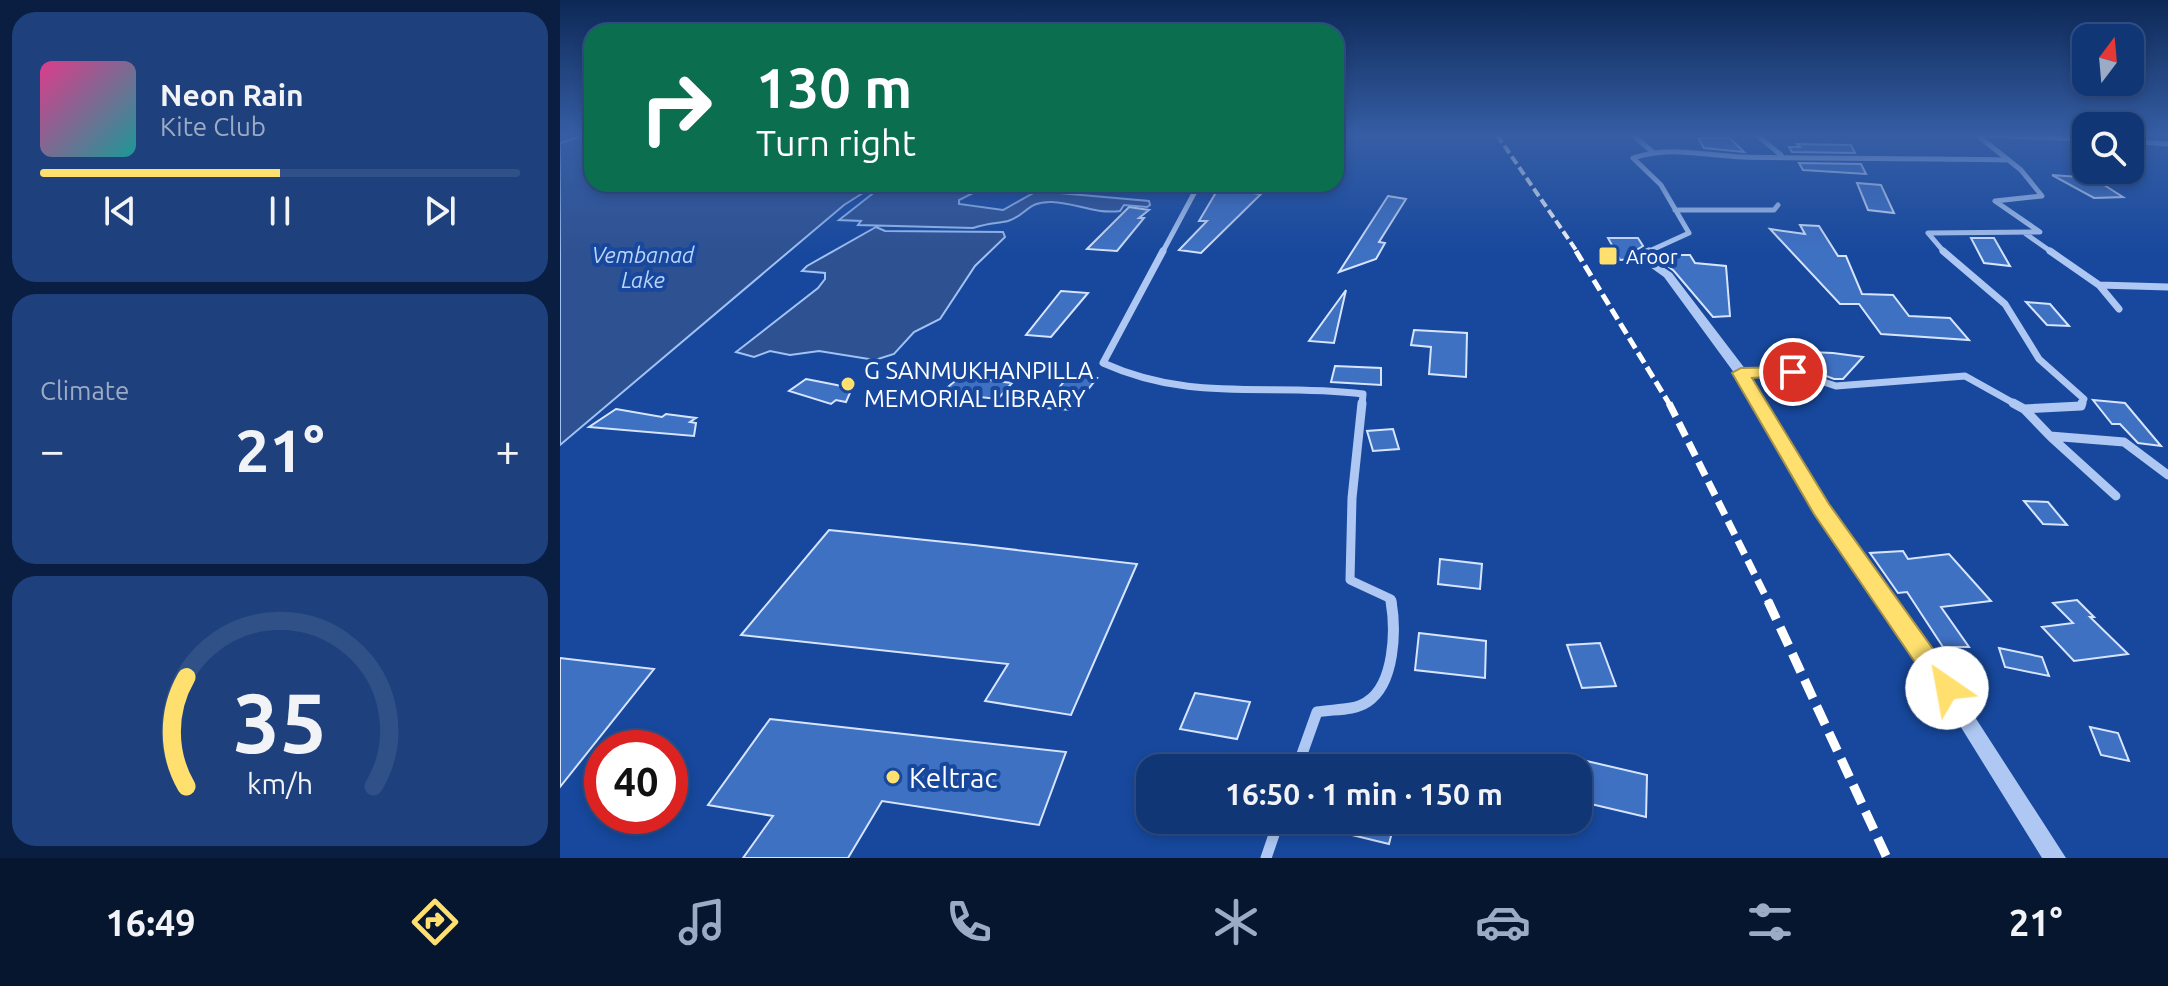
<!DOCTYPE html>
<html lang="en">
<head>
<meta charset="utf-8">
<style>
  :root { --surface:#113676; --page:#1e417e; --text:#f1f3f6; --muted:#9cabc5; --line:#305088; --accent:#ffe06f }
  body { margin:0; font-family:Ubuntu,sans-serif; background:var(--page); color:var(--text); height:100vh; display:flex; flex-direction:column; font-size:30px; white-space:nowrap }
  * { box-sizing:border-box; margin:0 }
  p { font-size:26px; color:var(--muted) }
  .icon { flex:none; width:44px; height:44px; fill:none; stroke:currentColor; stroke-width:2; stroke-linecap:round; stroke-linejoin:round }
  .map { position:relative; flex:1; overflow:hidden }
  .side { display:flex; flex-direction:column; gap:12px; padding:12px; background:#091e41; width:560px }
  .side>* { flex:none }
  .hud { position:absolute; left:24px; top:24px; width:760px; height:168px; border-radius:24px; box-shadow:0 4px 12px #0003,0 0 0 2px var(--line); background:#0b6e4f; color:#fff; overflow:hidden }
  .needle { width:52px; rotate:16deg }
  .fabs { position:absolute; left:1512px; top:24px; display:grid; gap:16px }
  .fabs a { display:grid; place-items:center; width:72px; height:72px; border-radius:16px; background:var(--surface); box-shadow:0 4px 12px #0003,0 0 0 2px var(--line); font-size:40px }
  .speed { position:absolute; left:24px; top:730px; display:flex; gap:16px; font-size:40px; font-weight:700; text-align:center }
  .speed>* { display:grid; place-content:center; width:104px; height:104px; border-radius:50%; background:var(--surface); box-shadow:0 4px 12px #0003,0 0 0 2px var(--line); line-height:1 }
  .speed .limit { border:12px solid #d22; background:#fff; color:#111 }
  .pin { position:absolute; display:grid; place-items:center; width:68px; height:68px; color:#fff; margin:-34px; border:4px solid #fff; border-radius:50%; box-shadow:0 2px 8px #0007 }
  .me { position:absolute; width:88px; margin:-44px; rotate:327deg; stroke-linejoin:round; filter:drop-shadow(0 0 6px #0008) }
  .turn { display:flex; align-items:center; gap:28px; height:168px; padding:0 40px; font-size:36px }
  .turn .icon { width:104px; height:104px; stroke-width:2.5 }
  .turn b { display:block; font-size:56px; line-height:68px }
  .big { font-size:60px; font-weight:700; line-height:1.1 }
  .side .card { flex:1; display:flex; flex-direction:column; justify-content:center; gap:12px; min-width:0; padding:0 28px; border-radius:24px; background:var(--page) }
  .side .dial { align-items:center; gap:0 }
  .dial svg { height:208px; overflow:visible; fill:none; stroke:var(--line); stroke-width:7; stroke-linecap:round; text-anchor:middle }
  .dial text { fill:var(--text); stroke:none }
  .song { display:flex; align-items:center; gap:24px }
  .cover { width:96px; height:96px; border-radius:12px; background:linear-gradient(135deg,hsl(330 70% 55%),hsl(180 70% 35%)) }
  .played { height:8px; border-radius:4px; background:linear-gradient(90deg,var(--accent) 50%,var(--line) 50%) }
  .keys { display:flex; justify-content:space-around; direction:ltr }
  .heat { display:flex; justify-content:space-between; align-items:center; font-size:44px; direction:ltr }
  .trip { position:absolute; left:576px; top:754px; width:456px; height:80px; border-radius:24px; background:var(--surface); box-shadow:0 4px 12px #0003,0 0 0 2px var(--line); font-weight:700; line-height:80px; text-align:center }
  .tab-bar { display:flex; height:128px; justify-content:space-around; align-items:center; background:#07162f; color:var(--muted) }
  .tab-bar .icon { width:56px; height:56px }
  .tab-bar .current { color:var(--accent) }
  .tab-bar b { font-size:36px; color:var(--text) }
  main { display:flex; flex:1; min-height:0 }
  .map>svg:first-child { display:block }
  .water { fill:#2e5191; stroke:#a0c2f5; stroke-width:2 }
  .building { fill:#3f71c3; stroke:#d6e5fd; stroke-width:2 }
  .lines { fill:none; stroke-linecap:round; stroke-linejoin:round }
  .minor-far3 { stroke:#aec8f3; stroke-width:5 }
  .minor-far2 { stroke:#aec8f3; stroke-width:7 }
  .minor-far1 { stroke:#aec8f3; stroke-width:9 }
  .minor { stroke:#aec8f3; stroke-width:11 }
  .tertiary { fill:#aec8f3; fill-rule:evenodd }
  .rail-far3 { stroke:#fff; stroke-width:4; stroke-dasharray:9 4; stroke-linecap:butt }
  .rail-far2 { stroke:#fff; stroke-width:5; stroke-dasharray:12 5; stroke-linecap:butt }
  .rail-far1 { stroke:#fff; stroke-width:7; stroke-dasharray:15 7; stroke-linecap:butt }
  .rail { stroke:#fff; stroke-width:9; stroke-dasharray:20 9; stroke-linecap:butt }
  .route { fill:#ffe06f; stroke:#a69248; stroke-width:2 }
  .poi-dot { fill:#ffe06f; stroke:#17489d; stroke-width:3 }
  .labels { text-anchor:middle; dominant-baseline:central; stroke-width:8; stroke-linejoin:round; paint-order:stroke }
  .far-poi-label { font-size:20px; fill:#fff; stroke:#17489d; text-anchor:start }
  .far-water-label { font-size:22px; font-style:italic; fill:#bad3f9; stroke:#17489d }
  .poi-label { font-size:24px; fill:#fff; stroke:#17489d; text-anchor:start }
  .near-poi-label { font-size:28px; fill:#fff; stroke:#17489d; text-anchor:start }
</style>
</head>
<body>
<main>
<section class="side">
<div class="card">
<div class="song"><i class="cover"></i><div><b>Neon Rain</b><p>Kite Club</p></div></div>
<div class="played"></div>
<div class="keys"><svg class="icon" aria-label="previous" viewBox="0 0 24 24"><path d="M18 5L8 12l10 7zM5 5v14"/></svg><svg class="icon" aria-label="pause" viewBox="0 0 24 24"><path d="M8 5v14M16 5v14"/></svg><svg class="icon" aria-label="next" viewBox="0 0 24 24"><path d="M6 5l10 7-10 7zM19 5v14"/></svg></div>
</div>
<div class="card"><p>Climate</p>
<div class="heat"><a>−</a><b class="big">21°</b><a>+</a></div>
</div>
<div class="card dial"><svg viewBox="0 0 100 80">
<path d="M14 69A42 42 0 1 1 86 69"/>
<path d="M14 69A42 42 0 0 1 14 27" stroke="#ffe06f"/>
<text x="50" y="56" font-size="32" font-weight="700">35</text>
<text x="50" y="72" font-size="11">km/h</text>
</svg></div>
</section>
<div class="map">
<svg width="1608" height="858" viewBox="0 0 1608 858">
  <rect width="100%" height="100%" fill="#17489d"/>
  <path class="water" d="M25 135H32V184H317L284 205 0 445V143Z
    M342 188 417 191 399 200V204L443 210 477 191 589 201 590 205 587 207 564 205 560 211C533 214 517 203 492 202 467 201 467 215 448 221 440 223 427 223 413 228L298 225 301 221 279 220 316 191 334 192Z
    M316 227 325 231 443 232 445 237 415 266 380 319 354 332 334 354 315 360 259 351 230 355 210 351 194 357 176 352 258 288 265 279V273L242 271 247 266Z"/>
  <path class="building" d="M1138 138H1170L1184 152 1144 148Z
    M1237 144 1291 145 1295 153 1232 152 1229 147H1240Z
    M1239 163 1301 164 1306 174 1243 170Z
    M1492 175 1533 178 1563 197 1534 198Z
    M1297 183 1321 185 1334 213 1308 210Z
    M658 189 701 194 641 253 619 250 647 221H639Z
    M828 196 846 199 819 242 825 243 816 259 779 272Z
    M569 207 589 210 579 218H584L557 251 527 249Z
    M1240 225 1259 226 1278 256H1286L1302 294 1333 295 1349 316 1390 318 1409 340 1321 334 1299 304H1280L1210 229 1245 234Z
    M1048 238H1078L1083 246 1073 252 1074 259 1060 260Z
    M1411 238H1434L1450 266 1424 263Z
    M1094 255H1130L1135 263 1166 266 1170 316 1153 317 1114 271Z
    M786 290 774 343 749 341Z
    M501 291 528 293 491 337 466 335Z
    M1466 302 1490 304 1509 326 1487 325Z
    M854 330 907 333 906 377 869 374 871 347 851 345Z
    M1249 352 1273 353 1303 357 1283 379H1274L1266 376Z
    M775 366 821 368V385L771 382Z
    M510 374 537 378 512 410 483 408Z
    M402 375 436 381 452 383 438 399 381 393Z
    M246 379 292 388 286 402 276 400 271 404 229 391Z
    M1533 400 1565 403 1601 446 1578 443 1560 424H1552Z
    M56 409 102 417 106 414 136 418 130 422 136 423 134 436 29 427Z
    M833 429 839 449 813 451 807 431Z
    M1464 501 1488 502 1507 525 1483 524Z
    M269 530 414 545 577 564 511 715 425 701 448 664 181 635Z
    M1343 551 1348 559 1389 554 1431 601 1381 607 1409 647H1383L1347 592 1338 593 1310 553Z
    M880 559 922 564 920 589 878 584Z
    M1517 600 1534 617H1530L1568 654 1514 661 1482 627 1513 623 1493 603Z
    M859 633 926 641 925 678 855 670Z
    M1040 643 1056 686 1022 688 1007 645Z
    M1439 648 1482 657 1489 676 1445 667Z
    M0 658 94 669 0 787Z
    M635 693 690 702 677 739 620 729Z
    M210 719 506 752 479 825 322 801 288 858H183L213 816 148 805Z
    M1530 727 1558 733 1569 761 1541 755Z
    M1018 759 1087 775 1086 817 1018 801Z
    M755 820H835L829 844 755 826Z"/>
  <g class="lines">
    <path class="minor-far3" d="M1073 135 1094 153
      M1422 135 1526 139
      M1198 136 1221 155
      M1570 141 1608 144
      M1115 210H1214L1218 205
      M1466 234 1493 253
      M602 253 639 184
      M1085 253 1129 233 1101 185 1073 158C1110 145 1145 156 1183 157 1271 159 1360 158 1448 160
      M1385 253 1368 233 1480 232 1435 201 1482 196 1461 170 1417 135"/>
    <path class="minor-far2" d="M603 251 543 363C634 404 709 382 803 394L802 405
      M1383 251 1445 304 1479 359 1524 399 1521 405
      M1490 251 1539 285 1608 287
      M1080 255 1089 251
      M1539 285 1559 309
      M1181 373 1233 372 1276 386 1405 376 1457 405"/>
    <path class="minor-far1" d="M802 403 792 498 790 580 831 599 832 603
      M1453 403 1464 409 1521 406 1522 403
      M1464 409 1490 436 1564 442 1608 475
      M1491 437 1556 496"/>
    <path class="minor" d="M737 768 757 712C772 709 794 711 807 702 835 684 836 630 831 601
      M706 858 719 820"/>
    <path class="tertiary" d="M1080 252 1112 273 1186 370 1268 505 1362 635 1506 858H1482L1350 645 1256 513 1175 374 1104 277 1076 257 1075 255Z"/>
    <path class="rail-far3" d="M937 135 1018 253"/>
    <path class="rail-far2" d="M1016 251 1110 405"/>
    <path class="rail-far1" d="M1109 403 1209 603"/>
    <path class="rail" d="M1208 601 1327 858"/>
  </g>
  <linearGradient id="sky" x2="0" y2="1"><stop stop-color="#0d2856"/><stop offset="0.53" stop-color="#365ea5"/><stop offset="1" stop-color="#365ea5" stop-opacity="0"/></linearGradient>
  <rect width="1608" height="255" fill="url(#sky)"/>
  <path class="route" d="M1233 367 1241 372 1239 375 1192 378 1269 504 1396 681 1399 688 1396 696 1387 699 1378 696 1254 514 1172 373 1181 368Z"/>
  <g class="poi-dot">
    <rect x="1038" y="246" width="20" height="20" rx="4"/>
    <circle cx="288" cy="384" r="8"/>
    <circle cx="333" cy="777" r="8"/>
  </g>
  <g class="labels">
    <g class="far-poi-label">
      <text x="1066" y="256">Aroor</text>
    </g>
    <g class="far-water-label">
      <text x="83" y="254">Vembanad<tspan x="83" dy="25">Lake</tspan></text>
    </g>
    <g class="poi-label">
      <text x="304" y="370">G SANMUKHANPILLA<tspan x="304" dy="28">MEMORIAL LIBRARY</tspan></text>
    </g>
    <g class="near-poi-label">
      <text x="349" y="777">Keltrac</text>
    </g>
  </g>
</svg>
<div class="fabs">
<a><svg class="needle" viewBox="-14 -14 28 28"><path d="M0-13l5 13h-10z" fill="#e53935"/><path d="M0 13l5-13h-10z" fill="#9cabc5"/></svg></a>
<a><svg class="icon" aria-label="search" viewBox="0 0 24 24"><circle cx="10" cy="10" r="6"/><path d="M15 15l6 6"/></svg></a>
</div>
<div class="speed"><div class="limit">40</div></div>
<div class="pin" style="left:1233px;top:372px;background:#d93025"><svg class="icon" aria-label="arrive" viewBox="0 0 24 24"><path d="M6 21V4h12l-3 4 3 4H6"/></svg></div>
<svg class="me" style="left:1387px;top:688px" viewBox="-20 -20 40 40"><circle r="19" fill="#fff"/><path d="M0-13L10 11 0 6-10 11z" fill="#ffe06f"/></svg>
<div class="trip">16:50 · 1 min · 150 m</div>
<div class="hud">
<div class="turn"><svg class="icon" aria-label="right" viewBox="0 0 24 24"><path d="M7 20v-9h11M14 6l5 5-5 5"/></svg><div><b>130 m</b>Turn right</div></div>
</div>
</div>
</main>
<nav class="tab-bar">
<b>16:49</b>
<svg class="icon current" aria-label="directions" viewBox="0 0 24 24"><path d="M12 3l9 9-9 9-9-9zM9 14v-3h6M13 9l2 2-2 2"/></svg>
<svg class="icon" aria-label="music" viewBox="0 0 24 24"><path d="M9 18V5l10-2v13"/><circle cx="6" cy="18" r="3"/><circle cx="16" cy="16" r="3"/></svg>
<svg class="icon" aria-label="phone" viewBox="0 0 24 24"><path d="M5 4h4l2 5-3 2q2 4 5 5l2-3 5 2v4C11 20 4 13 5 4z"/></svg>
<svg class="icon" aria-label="climate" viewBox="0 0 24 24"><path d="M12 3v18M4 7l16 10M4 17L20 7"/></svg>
<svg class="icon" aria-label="car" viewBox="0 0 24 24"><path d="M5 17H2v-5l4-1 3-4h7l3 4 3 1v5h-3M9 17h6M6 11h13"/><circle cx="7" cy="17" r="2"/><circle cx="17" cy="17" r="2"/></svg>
<svg class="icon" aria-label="filters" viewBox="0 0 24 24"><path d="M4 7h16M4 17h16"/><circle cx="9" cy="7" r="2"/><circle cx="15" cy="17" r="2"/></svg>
<b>21°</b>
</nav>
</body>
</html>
